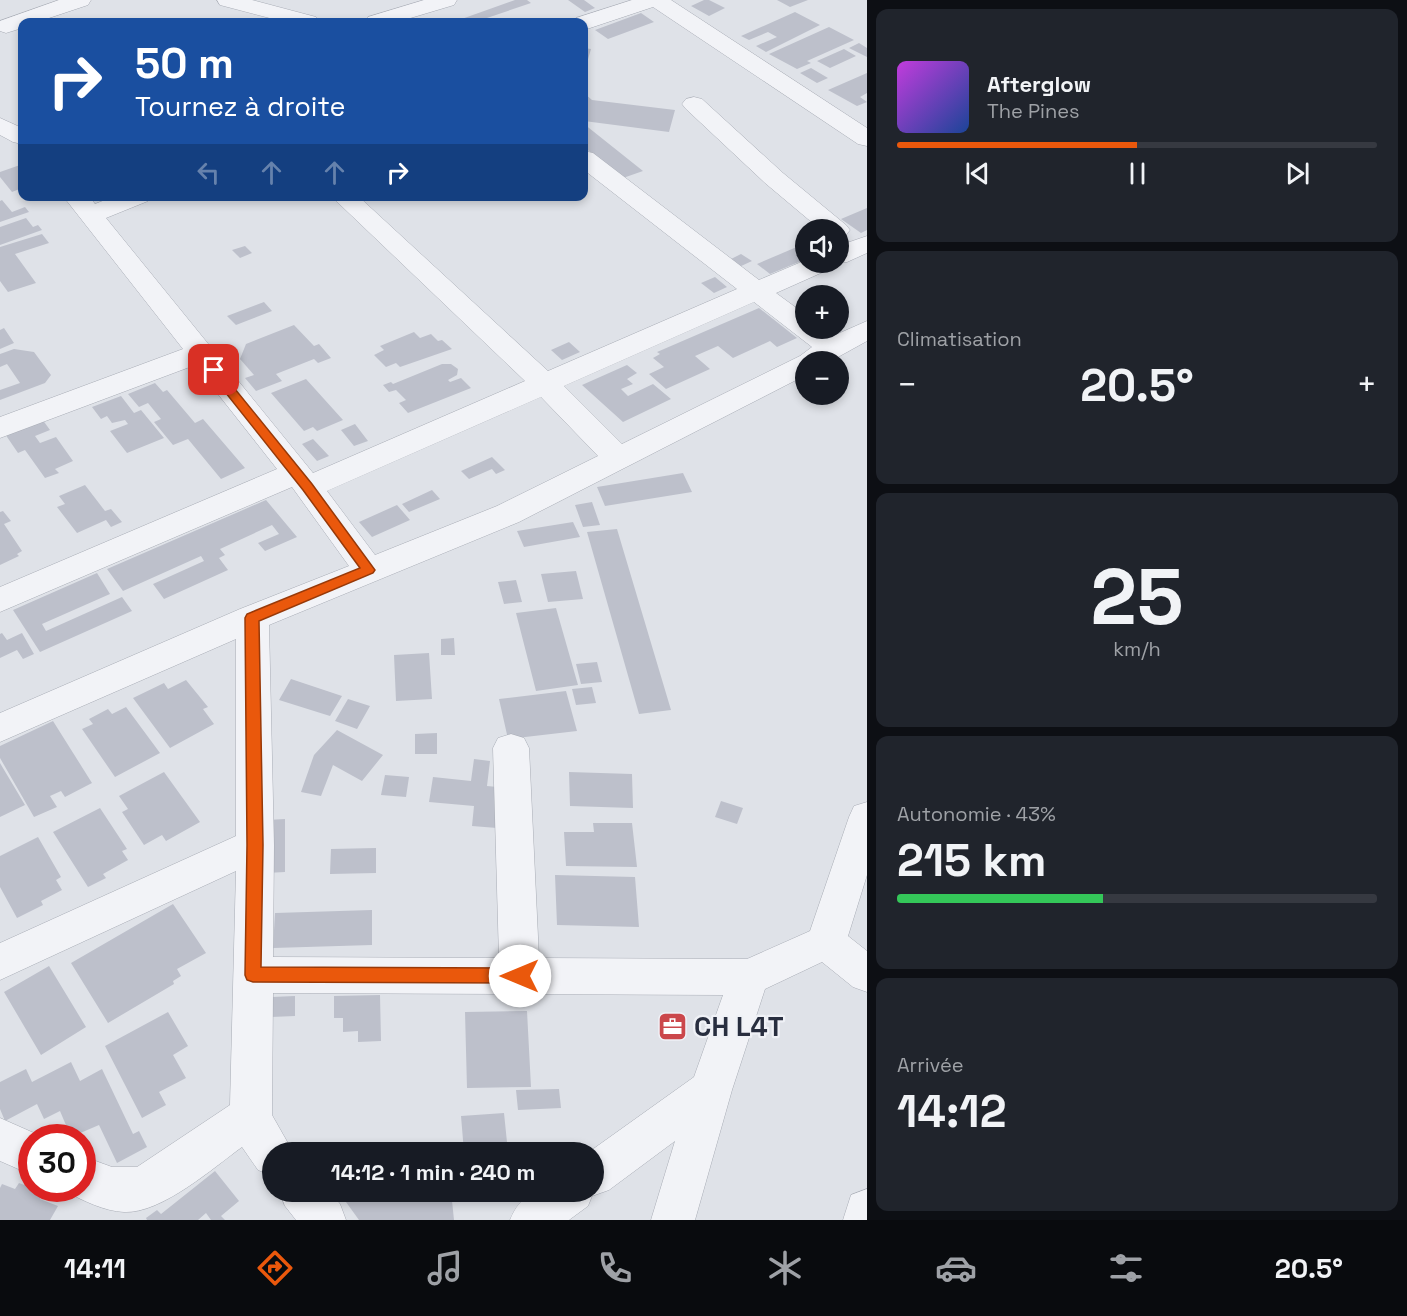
<!DOCTYPE html>
<html lang="fr">
<head>
<meta charset="utf-8">
<style>
  :root { --surface:#171b24; --page:#20242c; --text:#f1f3f6; --muted:#9ea1a6; --line:#363941; --accent:#ea580c }
  body { margin:0; font-family:"Space Grotesk",sans-serif; background:var(--page); color:var(--text); height:100vh; display:flex; flex-direction:column; font-size:22px; white-space:nowrap }
  * { box-sizing:border-box; margin:0 }
  p { font-size:20px; color:var(--muted) }
  .icon { flex:none; width:33px; height:33px; fill:none; stroke:currentColor; stroke-width:2; stroke-linecap:round; stroke-linejoin:round }
  .map { position:relative; flex:1; overflow:hidden }
  .sheet { display:flex; flex-direction:column; gap:9px; padding:9px; background:#0d0f14; width:540px }
  .sheet>* { flex:none }
  .guide { position:absolute; left:18px; top:18px; width:570px; height:183px; border-radius:12px; box-shadow:0 3px 9px #0003; background:#1a4fa0; color:#fff; overflow:hidden }
  .fabs { position:absolute; left:795px; top:219px; display:grid; gap:12px }
  .fabs a { display:grid; place-items:center; width:54px; height:54px; border-radius:50%; background:var(--surface); box-shadow:0 3px 9px #0003; font-size:30px }
  .speed { position:absolute; left:18px; top:1124px; display:flex; gap:12px; font-size:30px; font-weight:700; text-align:center }
  .speed>* { display:grid; place-content:center; width:78px; height:78px; border-radius:50%; background:var(--surface); box-shadow:0 3px 9px #0003; line-height:1 }
  .speed .limit { border:9px solid #d22; background:#fff; color:#111 }
  .pin { position:absolute; display:grid; place-items:center; width:51px; height:51px; color:#fff; margin:-26px; border-radius:12px; box-shadow:0 3px 9px #0006 }
  .me { position:absolute; width:66px; margin:-33px; rotate:270deg; stroke-linejoin:round; filter:drop-shadow(0 0 4px #0008) }
  .turn { display:flex; align-items:center; gap:21px; height:126px; padding:0 18px; font-size:27px }
  .turn .icon { width:78px; height:78px; stroke-width:2.5 }
  .turn b { display:block; font-size:42px; line-height:51px }
  .lanes { display:flex; align-items:center; height:57px; padding:0 18px; background:#0003; justify-content:center; gap:30px; direction:ltr }
  .lanes .off { opacity:.35 }
  .big { font-size:45px; font-weight:700; line-height:1.1 }
  .sheet .tile { flex:1; display:flex; flex-direction:column; justify-content:center; gap:9px; min-width:0; padding:0 21px; border-radius:12px; background:var(--page) }
  .sheet .dial { align-items:center; gap:0 }
  .dial b { font-size:78px; line-height:1 }
  .song { display:flex; align-items:center; gap:18px }
  .cover { width:72px; height:72px; border-radius:9px; background:linear-gradient(135deg,hsl(290 70% 55%),hsl(220 70% 35%)) }
  .played { height:6px; border-radius:3px; background:linear-gradient(90deg,var(--accent) 50%,var(--line) 50%) }
  .keys { display:flex; justify-content:space-around; direction:ltr }
  .heat { display:flex; justify-content:space-between; align-items:center; font-size:33px; direction:ltr }
  .charge { height:9px; border-radius:4px; background:linear-gradient(90deg,#34c759 43%,var(--line) 0) }
  .trip { position:absolute; left:262px; top:1142px; width:342px; height:60px; border-radius:30px; background:var(--surface); box-shadow:0 3px 9px #0003; font-weight:700; line-height:60px; text-align:center }
  .menu { display:flex; height:96px; justify-content:space-around; align-items:center; background:#090b0e; color:var(--muted) }
  .menu .icon { width:42px; height:42px }
  .menu .on { color:var(--accent) }
  .menu b { font-size:27px; color:var(--text) }
  main { display:flex; flex:1; min-height:0 }
  .map>svg:first-child { display:block }
  .building { fill:#bdc0cb }
  .lines { fill:none; stroke-linecap:round; stroke-linejoin:round }
  .minor-casing { stroke:#a8acb5; stroke-width:1 }
  .minor { fill:#f2f3f7; fill-rule:evenodd }
  .route { fill:#ea580c; stroke:#983908; stroke-width:1.5 }
  .labels { text-anchor:middle; dominant-baseline:central; stroke-width:4.5; stroke-linejoin:round; paint-order:stroke }
  .near-poi-label { font-size:27px; font-weight:bold; fill:#282e3f; stroke:#eff1f6; text-anchor:start }
</style>
</head>
<body>
<main>
<div class="map">
<svg width="867" height="1220" viewBox="0 0 867 1220">
  <rect width="100%" height="100%" fill="#dfe2e8"/>
  <path class="building" d="M515 0H527L531 3 475 22 456 21Z
    M568 0H584L595 8 585 12Z
    M704 0H709L725 8 709 16 691 6Z
    M777 0H808L790 7Z
    M795 12 820 25 766 52 756 46 777 37 768 32 749 40 741 36Z
    M641 13 654 22 608 39 595 30Z
    M829 27 854 40 807 61 811 63 797 69 769 54Z
    M859 43 867 48V57L849 48Z
    M584 48 591 49 584 73Z
    M844 49 856 56 830 68 817 61Z
    M811 68 828 78 817 83 800 73Z
    M867 73V93L860 97 867 102 857 106 828 90Z
    M584 93 592 100 675 110 669 132 584 121Z
    M584 124 643 171 623 178 584 147Z
    M20 165 22 168V188L12 192 0 177V172Z
    M2 200 12 212 25 207 29 212 0 222V201Z
    M867 208V230L861 233 841 219Z
    M26 218 33 227 38 225 42 230 0 245V227Z
    M42 234 49 243 15 254 36 283 8 292 0 281V247Z
    M806 243V259L770 274 757 264Z
    M245 246 252 253 240 258 232 250Z
    M741 254 752 261 739 267 729 260Z
    M715 277 727 287 714 293 701 283Z
    M264 302 272 311 236 325 227 316Z
    M759 308 797 338 777 347 770 341 733 358 718 346 695 356 710 369 666 389 649 374 664 367 653 358 660 354 657 352Z
    M294 325 314 346 319 344 331 358 318 363 314 359 276 374 282 381 256 391 245 378 254 375 240 359 246 344Z
    M4 328 14 343 0 349V330Z
    M414 332 420 338 431 334 438 341 442 340 452 349 400 367 396 363 386 367 374 355 384 350 380 346Z
    M569 342 580 352 562 360 551 350Z
    M14 349 34 352 51 375 45 383 0 400V390L20 383 7 364 0 367V354Z
    M442 364H451L458 369 457 375 448 380 450 382 461 378 471 388 408 413 399 403 406 400 396 390 389 392 383 385 391 382 393 384Z
    M627 365 637 373 627 379 633 384 621 389 628 396 653 384 671 399 623 422 582 385Z
    M306 379 343 420 317 431 313 427 304 431 271 393Z
    M155 383 163 392 167 390 195 423 203 419 245 468 221 479 188 439 173 445 154 422 161 419 148 403 139 407 128 394Z
    M121 396 134 413 141 410 164 438 127 453 110 431 128 424 125 420 112 423 107 416 101 419 92 407Z
    M42 419 50 430 35 436 40 443 56 437 73 461 55 469 59 473 45 478 25 450 18 453 5 434Z
    M355 424 368 441 354 446 341 430Z
    M313 439 329 456 317 461 302 444Z
    M492 457 505 470 496 474 492 469 469 479 461 471Z
    M683 473 692 492 605 506 597 487Z
    M85 485 105 511 111 509 122 522 111 527 106 520 77 533 57 507 65 504 59 496Z
    M432 490 440 499 409 512 402 504Z
    M266 500 297 537 265 551 258 543 279 534 272 525 220 549 225 555 219 558 228 570 164 599 153 584 204 561 201 556 123 591 107 569Z
    M592 502 600 525 583 527 575 505Z
    M397 505 410 520 372 537 359 522Z
    M3 511 11 521 4 524 22 551 17 554 19 556 0 565V512Z
    M573 522 580 537 524 547 517 531Z
    M617 529 671 710 639 714 587 532Z
    M576 571 583 599 548 602 541 574Z
    M97 573 110 594 42 624 46 631 122 597 132 611 40 652 13 610Z
    M516 580 522 602 504 604 498 582Z
    M556 608 578 685 536 691 516 613Z
    M2 633 7 640 22 633 34 654 23 659 17 650 0 658V634Z
    M454 638 455 655H441V639Z
    M429 653 432 699 396 701 394 655Z
    M597 662 602 682 581 684 576 664Z
    M291 679 342 696 330 716 279 700Z
    M186 680 208 707 203 709 214 724 170 748 133 698 164 683 168 689Z
    M592 687 596 703 576 705 572 689Z
    M566 691 577 731 508 739 499 699Z
    M348 699 370 706 357 729 335 721Z
    M126 707 160 753 115 777 82 729 93 724 89 719 108 709 112 714Z
    M53 721 92 783 65 797 61 791 50 796 57 807 34 817 0 758V746Z
    M337 730 383 755 362 781 333 765 321 796 301 792 314 755Z
    M437 733V754H415V734Z
    M474 759 490 761 487 786 508 788 497 828 472 826 474 806 429 802 433 777 471 781Z
    M0 763 25 805 0 817Z
    M164 772 200 822 166 841 162 835 144 845 122 812 128 809 119 796Z
    M569 772 632 774 633 808 570 806Z
    M385 775 409 777 406 797 381 795Z
    M721 801 743 808 737 824 715 817Z
    M100 808 127 849 122 851 128 860 103 874 106 878 88 887 53 832Z
    M285 819V872L266 873 267 820Z
    M593 823H632L637 867 566 866 564 832H594Z
    M38 837 61 877 56 880 62 890 41 901 43 905 17 918 0 887V856Z
    M376 848V873L330 874 331 849Z
    M555 875 635 877 639 927 557 925Z
    M173 904 206 953 177 969 181 976 173 981 174 984 108 1023 71 963Z
    M372 910V945L273 948 275 913Z
    M49 966 86 1027 41 1055 4 992Z
    M380 995 381 1041 358 1042V1031L343 1032V1018H334V996Z
    M295 996V1016L271 1017 272 997Z
    M527 1011 531 1087 467 1088 465 1012Z
    M168 1012 188 1046 173 1055 186 1078 159 1092 166 1105 142 1118 105 1046Z
    M71 1062 80 1081 102 1069 133 1134 139 1131 147 1147 117 1163 99 1125 71 1137 60 1111 44 1119 37 1104 5 1121 0 1109V1082L26 1069 32 1082Z
    M559 1089 561 1108 518 1110 516 1090Z
    M504 1113 508 1152H464L461 1116Z
    M215 1171 239 1201 221 1216 225 1220H211L206 1213 198 1220H147L146 1218 157 1210 161 1214Z
    M19 1183 43 1192 40 1199 58 1206 50 1220H0V1188L2 1184 15 1189Z
    M338 1191H451L454 1220H359Z"/>
  <g class="lines">
    <defs>
      <path id="minor" d="M59 0H91L88 5 37 22H22V28L6 33 0 31V21Z
        M217 0H252L316 17 319 22H285L220 5Z
        M424 0H457L454 5 397 22H365L368 17Z
        M632 0H671L867 128V146L858 144 653 7 584 30V22H573L576 18Z
        M694 97 702 99 783 173 846 225 850 230 846 235 838 237V230H821L765 183 686 109 682 104 686 99Z
        M0 118 22 128V144L13 142 0 135Z
        M584 151 593 153 759 280 806 260V262H838V246L867 236V253L847 262 835 263 832 268 776 293 806 315V328H823L833 336 867 321V341L829 362H806V375L519 522 269 625 274 845 273 957 499 958 493 748 498 738 511 734 524 738 529 748 539 958 747 959 810 931 849 817 854 806 867 802V875L848 936 867 951V992L853 987 822 962 765 989 732 1090 695 1220H651L675 1141 609 1190 592 1196 588 1206 569 1220H510C526 1180 558 1191 594 1191V1152H589L694 1077 723 995 273 993 272 1115 293 1152H273V1176L258 1170 242 1147C213 1168 161 1214 124 1212 104 1211 84 1201 67 1192L65 1188H82V1156L112 1167H137L230 1105 236 871 0 980V943L236 836V639L0 742V713L240 609 349 566 292 487 0 612V587L277 469 195 365 0 438V417L183 349 63 196H89L95 204 115 196H151L148 201 106 218 313 473 525 381 331 196H358L548 371 737 289 584 170ZM754 302 812 347 800 356 622 444 564 386ZM541 397 598 456 497 506 375 555 327 491Z
        M0 1118 43 1137H32V1175L0 1161Z
        M867 1189V1220H843L851 1195Z
        M279 1191H329L340 1204 346 1220H296L285 1206Z"/>
    </defs>
    <use href="#minor" class="minor-casing"/>
    <use href="#minor" class="minor"/>
  </g>
  <path class="route" d="M214 366 218 368 312 484 375 570 373 573 259 621 263 845 261 967 520 968 526 970 528 976 526 981 520 983 253 982 247 980 245 975 247 845 245 618 247 614 360 568 303 490 210 373V368Z"/>
  <defs>
    <symbol id="office-square" viewBox="-11 -11 22 22"><rect x="-9" y="-9" width="18" height="18" rx="4" fill="#cb474b" stroke="#eff1f6"/><path d="M-6-3h4V-5.5h4V-3h4V5H-6ZM-1-4.5V-3h2v-1.5ZM-6 0V1H6V0Z" fill="#fff"/></symbol>
  </defs>
  <g fill-rule="evenodd">
    <use href="#office-square" x="656" y="1010" width="33" height="33"/>
  </g>
  <g class="labels">
    <g class="near-poi-label">
      <text x="694" y="1026">CH L4T</text>
    </g>
  </g>
</svg>
<div class="fabs">
<a><svg class="icon" aria-label="sound" viewBox="0 0 24 24"><path d="M4 9h4l5-4v14l-5-4H4zM17 9q2 3 0 6"/></svg></a>
<a>+</a>
<a>−</a>
</div>
<div class="speed"><div class="limit">30</div></div>
<div class="pin" style="left:214px;top:370px;background:#d93025"><svg class="icon" aria-label="arrive" viewBox="0 0 24 24"><path d="M6 21V4h12l-3 4 3 4H6"/></svg></div>
<svg class="me" style="left:520px;top:976px" viewBox="-20 -20 40 40"><circle r="19" fill="#fff"/><path d="M0-13L10 11 0 6-10 11z" fill="#ea580c"/></svg>
<div class="trip">14:12 · 1 min · 240 m</div>
<div class="guide">
<div class="turn"><svg class="icon" aria-label="right" viewBox="0 0 24 24"><path d="M7 20v-9h11M14 6l5 5-5 5"/></svg><div><b>50 m</b>Tournez à droite</div></div>
<div class="lanes"><svg class="icon off" aria-label="left" viewBox="0 0 24 24"><path d="M17 20v-9H6M10 6l-5 5 5 5"/></svg><svg class="icon off" aria-label="ahead" viewBox="0 0 24 24"><path d="M12 20V5M6 11l6-6 6 6"/></svg><svg class="icon off" aria-label="ahead" viewBox="0 0 24 24"><path d="M12 20V5M6 11l6-6 6 6"/></svg><svg class="icon" aria-label="right" viewBox="0 0 24 24"><path d="M7 20v-9h11M14 6l5 5-5 5"/></svg></div>
</div>
</div>
<section class="sheet">
<div class="tile">
<div class="song"><i class="cover"></i><div><b>Afterglow</b><p>The Pines</p></div></div>
<div class="played"></div>
<div class="keys"><svg class="icon" aria-label="previous" viewBox="0 0 24 24"><path d="M18 5L8 12l10 7zM5 5v14"/></svg><svg class="icon" aria-label="pause" viewBox="0 0 24 24"><path d="M8 5v14M16 5v14"/></svg><svg class="icon" aria-label="next" viewBox="0 0 24 24"><path d="M6 5l10 7-10 7zM19 5v14"/></svg></div>
</div>
<div class="tile"><p>Climatisation</p>
<div class="heat"><a>−</a><b class="big">20.5°</b><a>+</a></div>
</div>
<div class="tile dial"><b>25</b><p>km/h</p></div>
<div class="tile"><p>Autonomie · 43%</p><b class="big">215 km</b><div class="charge"></div></div>
<div class="tile"><p>Arrivée</p><b class="big">14:12</b></div>
</section>
</main>
<nav class="menu">
<b>14:11</b>
<svg class="icon on" aria-label="directions" viewBox="0 0 24 24"><path d="M12 3l9 9-9 9-9-9zM9 14v-3h6M13 9l2 2-2 2"/></svg>
<svg class="icon" aria-label="music" viewBox="0 0 24 24"><path d="M9 18V5l10-2v13"/><circle cx="6" cy="18" r="3"/><circle cx="16" cy="16" r="3"/></svg>
<svg class="icon" aria-label="phone" viewBox="0 0 24 24"><path d="M5 4h4l2 5-3 2q2 4 5 5l2-3 5 2v4C11 20 4 13 5 4z"/></svg>
<svg class="icon" aria-label="climate" viewBox="0 0 24 24"><path d="M12 3v18M4 7l16 10M4 17L20 7"/></svg>
<svg class="icon" aria-label="car" viewBox="0 0 24 24"><path d="M5 17H2v-5l4-1 3-4h7l3 4 3 1v5h-3M9 17h6M6 11h13"/><circle cx="7" cy="17" r="2"/><circle cx="17" cy="17" r="2"/></svg>
<svg class="icon" aria-label="filters" viewBox="0 0 24 24"><path d="M4 7h16M4 17h16"/><circle cx="9" cy="7" r="2"/><circle cx="15" cy="17" r="2"/></svg>
<b>20.5°</b>
</nav>
</body>
</html>
